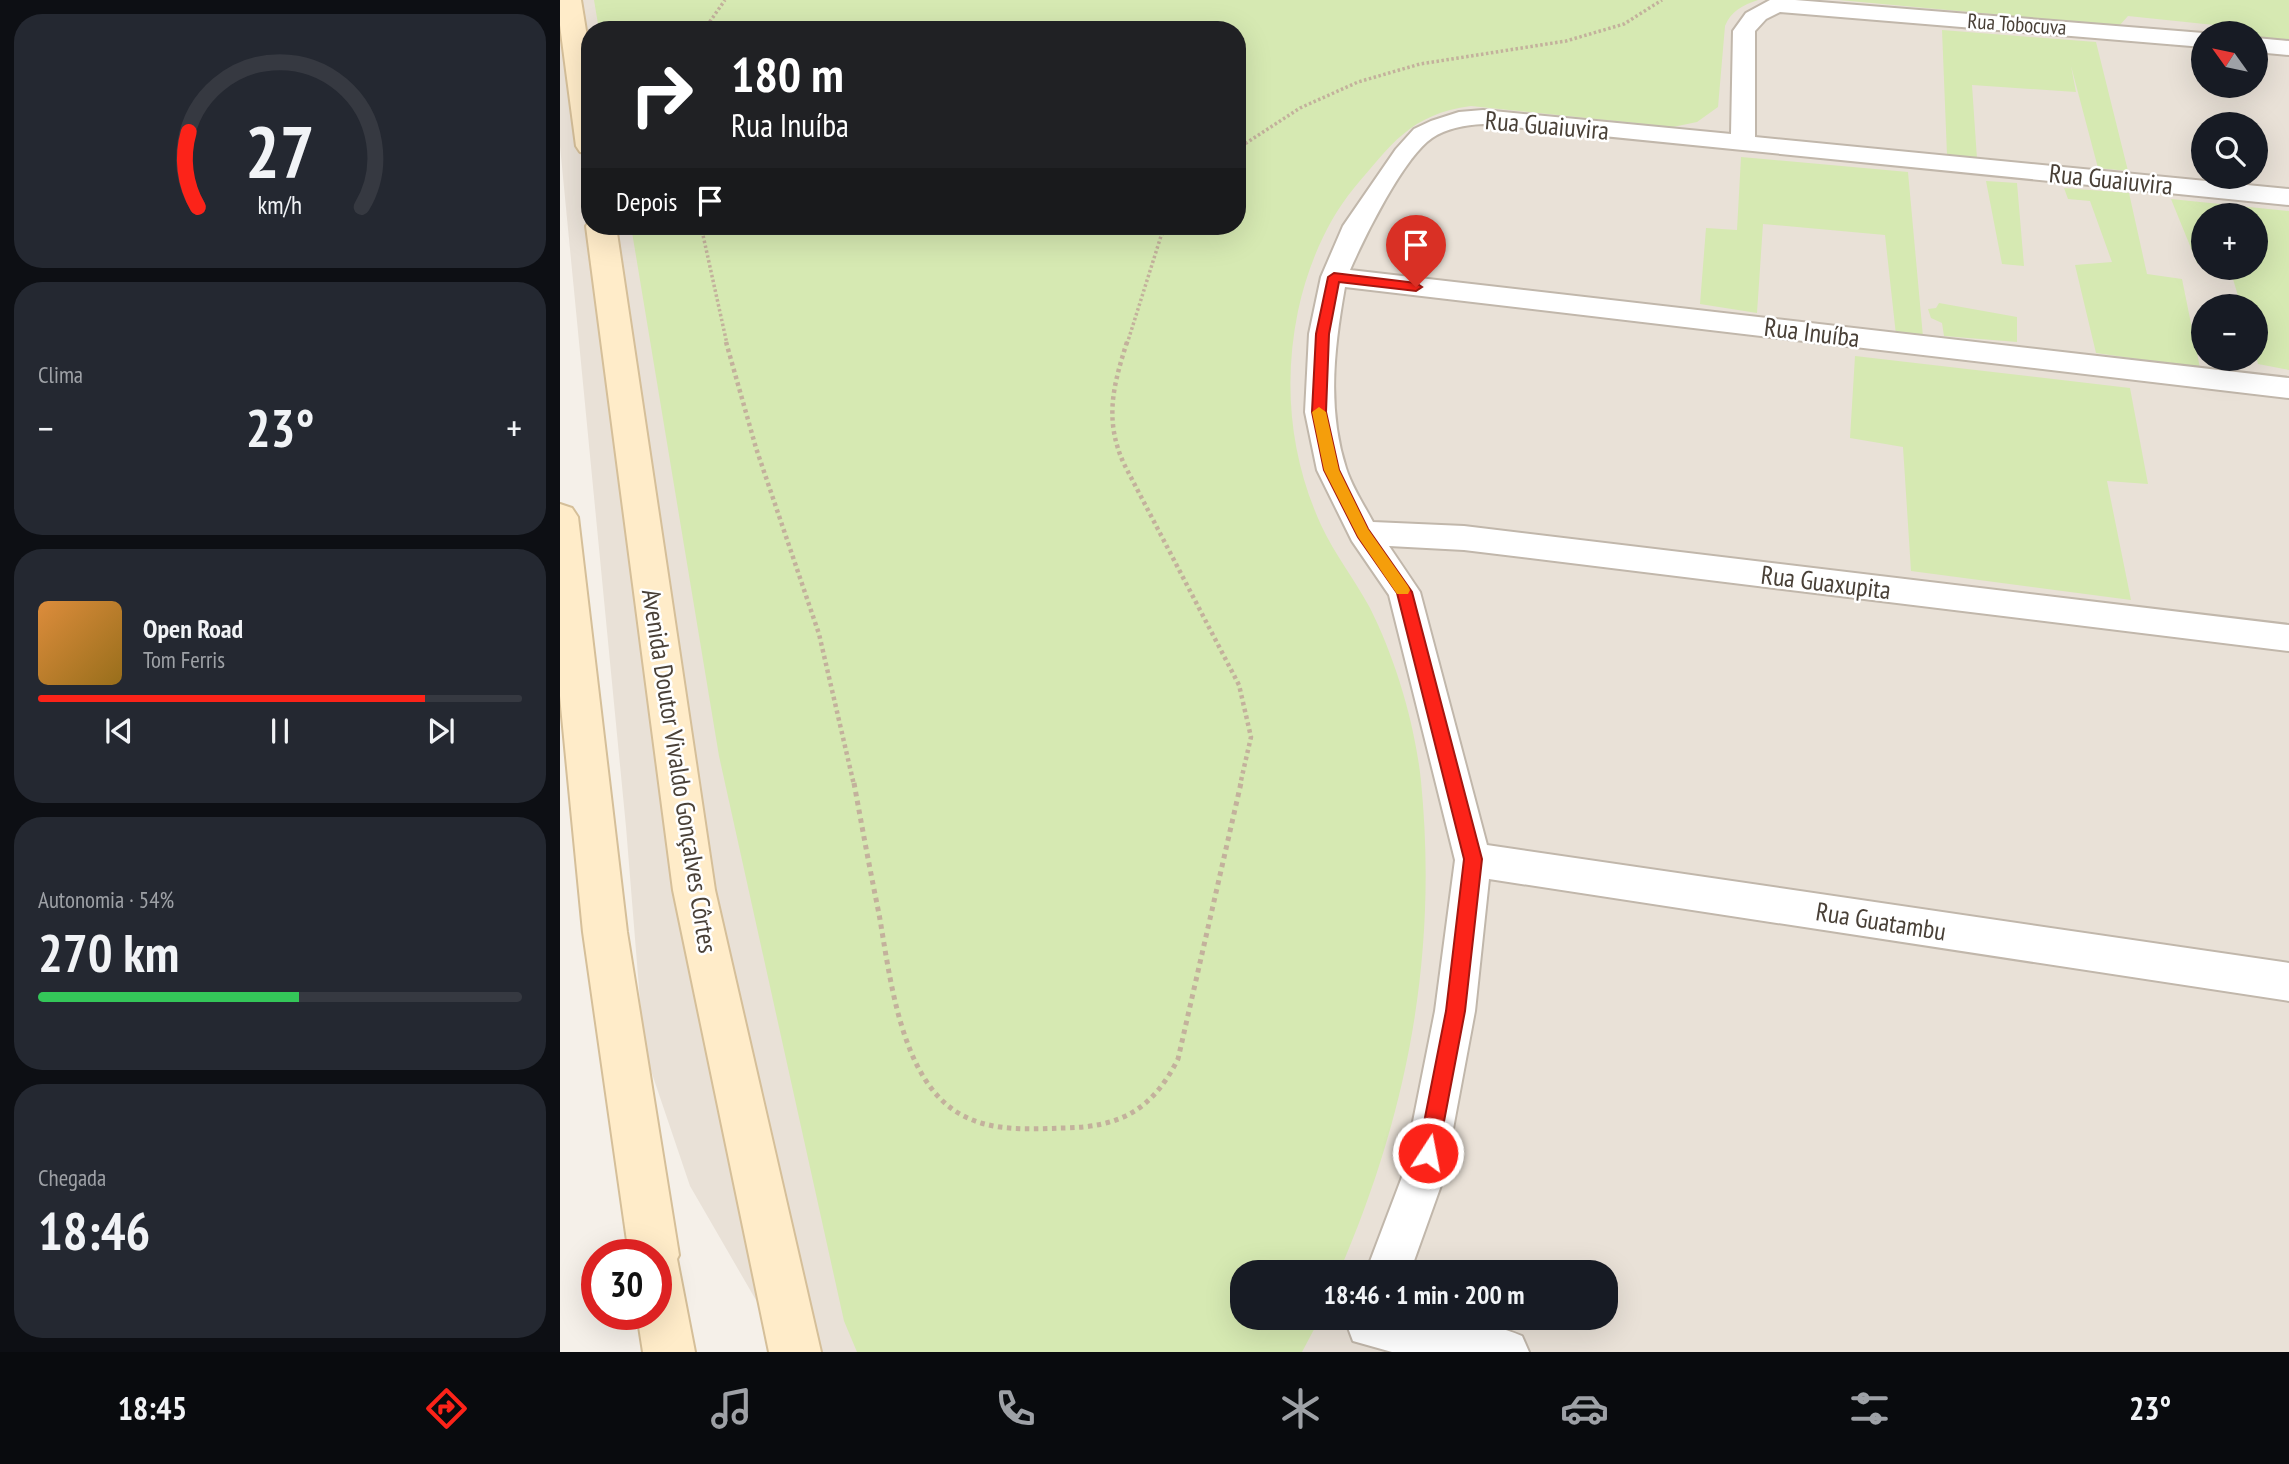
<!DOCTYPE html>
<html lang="pt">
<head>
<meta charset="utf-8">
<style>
  :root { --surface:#171b24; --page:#242831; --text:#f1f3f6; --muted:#9ea1a6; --line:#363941; --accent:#fc2319 }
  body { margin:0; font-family:"PT Sans Narrow",sans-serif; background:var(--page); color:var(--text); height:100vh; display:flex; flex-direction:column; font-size:26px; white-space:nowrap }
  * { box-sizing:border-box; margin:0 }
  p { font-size:23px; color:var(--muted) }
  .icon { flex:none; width:38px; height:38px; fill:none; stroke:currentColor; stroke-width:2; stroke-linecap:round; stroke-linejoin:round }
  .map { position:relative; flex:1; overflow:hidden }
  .sheet { display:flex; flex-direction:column; gap:14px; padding:14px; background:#0d0f14; width:560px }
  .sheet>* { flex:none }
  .hud { position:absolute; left:21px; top:21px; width:665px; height:214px; border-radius:28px; box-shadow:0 7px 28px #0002; background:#202124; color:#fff; overflow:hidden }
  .needle { width:46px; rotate:303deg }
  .buttons { position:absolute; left:1631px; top:21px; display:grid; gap:14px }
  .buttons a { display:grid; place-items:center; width:77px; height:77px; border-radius:50%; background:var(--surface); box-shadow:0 7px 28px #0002; font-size:35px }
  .speed { position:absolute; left:21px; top:1239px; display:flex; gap:14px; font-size:35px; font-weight:700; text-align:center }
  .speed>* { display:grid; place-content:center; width:91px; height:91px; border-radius:50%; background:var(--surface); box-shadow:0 7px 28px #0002; line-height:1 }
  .speed .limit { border:10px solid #d22; background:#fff; color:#111 }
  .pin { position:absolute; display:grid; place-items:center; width:60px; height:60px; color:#fff; margin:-72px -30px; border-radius:50% 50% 50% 0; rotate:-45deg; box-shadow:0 0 7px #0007 }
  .pin .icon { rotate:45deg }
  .me { position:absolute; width:77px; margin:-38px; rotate:11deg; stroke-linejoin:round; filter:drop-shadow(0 0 5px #0008) }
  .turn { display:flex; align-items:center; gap:24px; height:147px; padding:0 35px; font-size:32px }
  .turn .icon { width:91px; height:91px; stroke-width:2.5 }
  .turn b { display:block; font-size:49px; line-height:60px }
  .then { display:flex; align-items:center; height:66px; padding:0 35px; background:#0003; gap:14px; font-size:26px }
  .big { font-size:52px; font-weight:700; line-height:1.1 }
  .sheet .widget { flex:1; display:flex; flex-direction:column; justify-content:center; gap:10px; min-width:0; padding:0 24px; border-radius:28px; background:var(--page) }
  .sheet .dial { align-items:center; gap:0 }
  .dial svg { height:182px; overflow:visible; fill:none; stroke:var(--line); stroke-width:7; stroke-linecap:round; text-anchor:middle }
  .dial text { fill:var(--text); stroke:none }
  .song { display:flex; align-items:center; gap:21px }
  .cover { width:84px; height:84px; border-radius:10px; background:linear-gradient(135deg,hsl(30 70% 55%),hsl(40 70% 35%)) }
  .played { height:7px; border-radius:4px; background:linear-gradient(90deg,var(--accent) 80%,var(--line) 80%) }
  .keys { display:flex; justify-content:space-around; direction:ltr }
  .heat { display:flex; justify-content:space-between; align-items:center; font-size:38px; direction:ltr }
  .charge { height:10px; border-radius:5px; background:linear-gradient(90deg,#34c759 54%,var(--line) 0) }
  .trip { position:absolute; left:670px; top:1260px; width:388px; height:70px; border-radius:28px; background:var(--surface); box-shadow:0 7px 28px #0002; font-weight:700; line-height:70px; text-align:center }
  .tab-bar { display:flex; height:112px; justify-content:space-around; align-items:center; background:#090b0e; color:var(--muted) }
  .tab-bar .icon { width:49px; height:49px }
  .tab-bar .selected { color:var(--accent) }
  .tab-bar b { font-size:32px; color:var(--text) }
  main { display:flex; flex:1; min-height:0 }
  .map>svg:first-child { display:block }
  .residential { fill:#e9e1d7; fill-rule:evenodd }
  .green { fill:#d6e9b2 }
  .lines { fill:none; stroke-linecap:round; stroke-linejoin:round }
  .street-casing { stroke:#c1b7ab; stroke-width:4 }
  .secondary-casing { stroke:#d5bf99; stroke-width:4 }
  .path-far2 { stroke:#c3b19c; stroke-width:3.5; stroke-dasharray:2.5 2.5; stroke-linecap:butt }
  .path-far1 { stroke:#c3b19c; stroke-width:4.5; stroke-dasharray:3.5 3.5; stroke-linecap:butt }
  .path { stroke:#c3b19c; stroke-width:5; stroke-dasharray:4.5 4.5; stroke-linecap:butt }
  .street { fill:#fff; fill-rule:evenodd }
  .secondary { fill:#ffecc9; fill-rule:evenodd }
  .route { fill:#fc2319; stroke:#a41710; stroke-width:2 }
  .slow { fill:#f59e0b }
  .labels { text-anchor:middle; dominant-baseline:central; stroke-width:5; stroke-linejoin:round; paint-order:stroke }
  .far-street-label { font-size:21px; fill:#494037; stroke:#fff }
  .street-label { font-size:26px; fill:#494037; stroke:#fff }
</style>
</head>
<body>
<main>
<section class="sheet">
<div class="widget dial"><svg viewBox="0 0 100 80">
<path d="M14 69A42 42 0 1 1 86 69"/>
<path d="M14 69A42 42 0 0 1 10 36" stroke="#fc2319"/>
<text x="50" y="56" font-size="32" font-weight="700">27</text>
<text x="50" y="72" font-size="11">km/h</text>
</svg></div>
<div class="widget"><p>Clima</p>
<div class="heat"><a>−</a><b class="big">23°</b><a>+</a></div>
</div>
<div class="widget">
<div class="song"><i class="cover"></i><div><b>Open Road</b><p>Tom Ferris</p></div></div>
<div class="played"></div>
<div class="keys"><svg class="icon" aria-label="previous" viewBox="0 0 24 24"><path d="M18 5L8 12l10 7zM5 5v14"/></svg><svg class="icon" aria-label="pause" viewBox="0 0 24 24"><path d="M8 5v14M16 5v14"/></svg><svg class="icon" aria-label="next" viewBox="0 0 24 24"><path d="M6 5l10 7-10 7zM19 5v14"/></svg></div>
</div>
<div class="widget"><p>Autonomia · 54%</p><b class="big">270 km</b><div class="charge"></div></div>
<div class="widget"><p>Chegada</p><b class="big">18:46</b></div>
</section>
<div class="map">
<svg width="1729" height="1352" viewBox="0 0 1729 1352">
  <rect width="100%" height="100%" fill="#f5f0e9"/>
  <path class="residential" d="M0 0H1729V1352H226L130 1186 84 1050 66 827 0 146ZM30 30H677V226H30ZM1643 33H1696V86H1643ZM1643 124H1696V177H1643ZM1643 215H1696V268H1643ZM1643 306H1696V359H1643ZM682 1272H1046V1318H682Z"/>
  <path class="green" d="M34 0H1198C1183 5 1171 11 1165 26L1158 107 1137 122 1113 127 911 106C850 114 831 145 794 188 766 222 747 268 738 311 723 383 730 457 761 525 775 555 795 580 810 608 836 660 855 724 861 781 878 954 848 1113 779 1272H682V1318H760L742 1352H297L284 1321 159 756 71 226H677V30H39Z
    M1279 0H1729V41L1701 38 1683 28 1568 16 1559 26Z
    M1382 30 1536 42 1568 171 1538 168 1511 66 1516 92 1412 85 1417 159 1387 155Z
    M1181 157 1348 172 1363 337 1336 335 1325 235 1203 224 1197 313 1140 304 1146 228 1177 230Z
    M1426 181 1457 183 1464 266 1442 264Z
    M1504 188 1569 193 1587 274 1622 279 1640 368 1536 353 1515 265 1552 262 1530 201 1508 199Z
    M1611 199 1729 211V370L1698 364 1696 356V306H1681L1670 269 1665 268H1696V215H1643V264L1637 263Z
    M1379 303 1457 317V342L1384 336 1382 323 1371 318 1368 309 1376 308Z
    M1295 356 1570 388 1588 484 1547 481 1571 600 1351 571 1343 447 1290 438Z"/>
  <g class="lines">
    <defs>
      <path id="street" d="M1210 0H1235L1643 33V47L1220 12 1206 19 1195 31V137L1729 189V205L923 124C905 125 887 128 872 138 843 158 804 238 790 270L1729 378V398L785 287C774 348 767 409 786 468 792 487 804 505 813 522L904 526 1729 625V651L904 550 829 546 860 592 927 845 1729 963V1001L929 879 915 1011 884 1177 850 1272H806L842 1177 875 1011 895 860 829 595 792 541 757 470 745 412 749 334 761 277 783 226 836 149 854 129 871 121 899 112 923 110 1171 134 1173 31 1186 13Z
        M1696 38 1729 41V55L1696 52Z
        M790 1318C848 1318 907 1313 962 1336L969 1352H832L793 1341 787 1325Z"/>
      <path id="secondary" d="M0 0H21L30 55V154L20 152 16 146 0 25Z
        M30 221V226H56L155 890 261 1352H209L113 890 26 226Z
        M0 504 12 508 18 517 67 932 119 1255 117 1259 135 1352H83L77 1314H96V1255H69L23 932 0 696Z"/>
    </defs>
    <use href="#street" class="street-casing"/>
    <use href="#secondary" class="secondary-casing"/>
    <path class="path-far2" d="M144 30 165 0
      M677 149 740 108 798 82 860 64 1006 41 1064 24 1102 0
      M141 226 167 344
      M567 344 601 236 607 226"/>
    <path class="path-far1" d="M166 342 196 448 259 634 294 785
      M567 342C553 386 544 420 564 464L679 685 691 737 680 785"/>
    <path class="path" d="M294 783C302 827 310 870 319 914 330 975 340 1080 400 1114 431 1132 469 1129 504 1128 561 1127 592 1110 618 1059L681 783"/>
    <use href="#street" class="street"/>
    <use href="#secondary" class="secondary"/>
  </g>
  <path class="route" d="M774 273 856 283 862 287 856 291 779 282 769 334 766 412 779 470 808 529 852 592 922 859 905 1011 878 1153 875 1160 868 1163 861 1160 858 1153 886 1011 904 859 837 593 798 537 764 470 752 412 756 334 768 277Z"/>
  <path class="slow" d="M759 407 766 412 779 470 808 529 848 586 850 590 848 594H837L798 537 764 470 752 412Z"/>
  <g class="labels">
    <g class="far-street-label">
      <text transform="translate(1457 24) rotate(4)">Rua Tobocuva</text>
    </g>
    <g class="street-label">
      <text transform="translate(987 125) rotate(5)">Rua Guaiuvira</text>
      <text transform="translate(1551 179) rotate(6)">Rua Guaiuvira</text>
      <text transform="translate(1252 332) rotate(7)">Rua Inuíba</text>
      <text transform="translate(1266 582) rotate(7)">Rua Guaxupita</text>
      <text transform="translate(120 771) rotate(81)">Avenida Doutor Vivaldo Gonçalves Côrtes</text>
      <text transform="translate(1321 921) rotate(9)">Rua Guatambu</text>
    </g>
  </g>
</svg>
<div class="buttons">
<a><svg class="needle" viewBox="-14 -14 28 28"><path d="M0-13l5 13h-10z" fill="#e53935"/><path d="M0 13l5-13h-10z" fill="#9ea1a6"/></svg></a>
<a><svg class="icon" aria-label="search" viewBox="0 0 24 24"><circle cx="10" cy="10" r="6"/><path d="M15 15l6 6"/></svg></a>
<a>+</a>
<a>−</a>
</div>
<div class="speed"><div class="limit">30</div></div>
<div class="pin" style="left:856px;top:287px;background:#d93025"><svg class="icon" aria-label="arrive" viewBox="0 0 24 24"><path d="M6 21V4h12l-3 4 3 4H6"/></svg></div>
<svg class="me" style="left:868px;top:1153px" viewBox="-20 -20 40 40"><circle r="17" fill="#fc2319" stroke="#fff" stroke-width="3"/><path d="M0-11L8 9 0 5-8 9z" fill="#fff"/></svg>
<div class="trip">18:46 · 1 min · 200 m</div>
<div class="hud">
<div class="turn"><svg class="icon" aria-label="right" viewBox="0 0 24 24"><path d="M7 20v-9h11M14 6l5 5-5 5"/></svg><div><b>180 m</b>Rua Inuíba</div></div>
<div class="then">Depois<svg class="icon" aria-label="arrive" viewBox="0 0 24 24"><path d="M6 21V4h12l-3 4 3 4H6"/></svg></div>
</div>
</div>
</main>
<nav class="tab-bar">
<b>18:45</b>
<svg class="icon selected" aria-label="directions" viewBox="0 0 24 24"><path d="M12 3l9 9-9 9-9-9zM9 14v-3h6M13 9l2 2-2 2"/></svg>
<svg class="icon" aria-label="music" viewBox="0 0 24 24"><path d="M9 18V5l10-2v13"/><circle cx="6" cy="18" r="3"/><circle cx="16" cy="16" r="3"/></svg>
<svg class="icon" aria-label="phone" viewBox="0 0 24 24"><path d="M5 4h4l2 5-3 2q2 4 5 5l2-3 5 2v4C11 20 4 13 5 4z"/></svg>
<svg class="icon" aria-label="climate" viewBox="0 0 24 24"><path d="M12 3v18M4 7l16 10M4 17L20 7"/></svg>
<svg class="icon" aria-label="car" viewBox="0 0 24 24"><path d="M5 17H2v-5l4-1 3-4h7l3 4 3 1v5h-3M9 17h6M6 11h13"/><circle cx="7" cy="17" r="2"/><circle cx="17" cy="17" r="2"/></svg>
<svg class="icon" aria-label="filters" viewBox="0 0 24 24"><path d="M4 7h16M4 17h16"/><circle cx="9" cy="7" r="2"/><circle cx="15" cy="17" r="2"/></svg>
<b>23°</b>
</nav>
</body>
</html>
